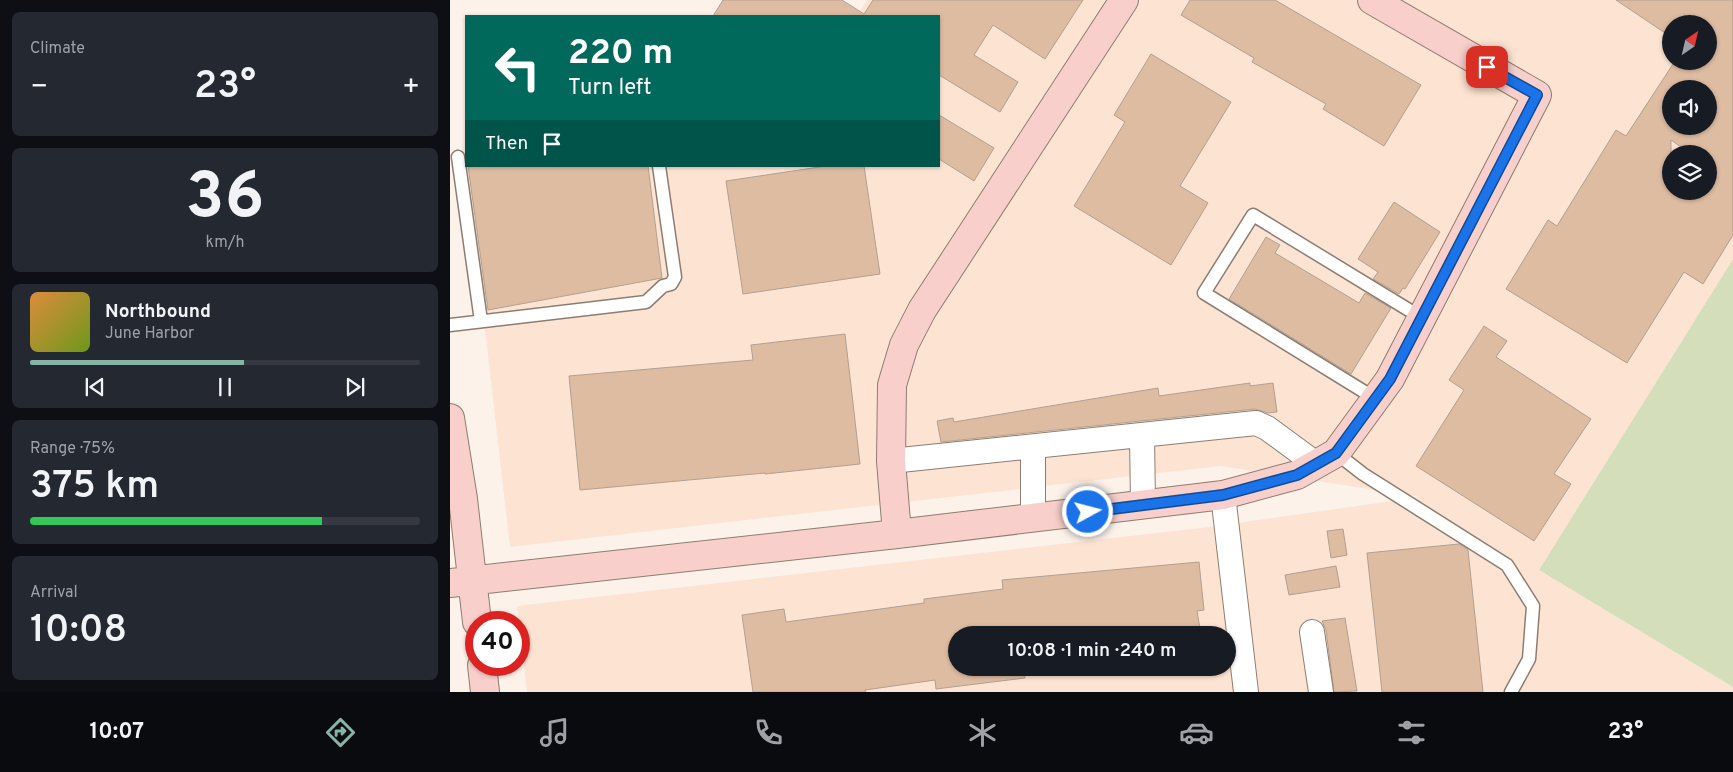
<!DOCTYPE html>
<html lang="en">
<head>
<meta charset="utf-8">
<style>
  :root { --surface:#171b24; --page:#242831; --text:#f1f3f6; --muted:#9ea1a6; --line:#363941; --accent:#85b6a5 }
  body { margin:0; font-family:Overpass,sans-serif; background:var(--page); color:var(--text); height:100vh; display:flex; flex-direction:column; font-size:19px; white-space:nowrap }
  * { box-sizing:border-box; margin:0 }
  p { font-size:16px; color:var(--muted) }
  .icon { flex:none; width:28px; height:28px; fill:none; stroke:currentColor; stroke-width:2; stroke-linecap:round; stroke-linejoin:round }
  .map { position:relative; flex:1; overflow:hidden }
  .side { display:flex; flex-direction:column; gap:12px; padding:12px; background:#0d0f14; width:450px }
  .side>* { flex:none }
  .banner { position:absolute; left:15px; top:15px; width:475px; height:152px; border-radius:0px; box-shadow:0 1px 4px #0004; background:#00695c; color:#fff; overflow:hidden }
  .needle { width:32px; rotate:34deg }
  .controls { position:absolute; left:1212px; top:15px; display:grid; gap:10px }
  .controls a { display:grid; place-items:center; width:55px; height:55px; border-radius:50%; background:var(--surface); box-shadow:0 1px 4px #0004; font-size:25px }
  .speed { position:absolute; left:15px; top:611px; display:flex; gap:10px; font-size:25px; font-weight:700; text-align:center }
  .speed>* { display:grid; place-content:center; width:65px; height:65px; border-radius:50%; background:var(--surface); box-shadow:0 1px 4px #0004; line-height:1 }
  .speed .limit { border:8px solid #d22; background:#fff; color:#111 }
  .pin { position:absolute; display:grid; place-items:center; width:42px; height:42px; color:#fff; margin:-21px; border-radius:10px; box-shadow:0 2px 8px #0006 }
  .me { position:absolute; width:55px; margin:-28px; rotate:83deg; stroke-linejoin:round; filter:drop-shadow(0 0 4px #0008) }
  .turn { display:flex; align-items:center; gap:18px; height:105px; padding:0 20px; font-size:22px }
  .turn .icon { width:65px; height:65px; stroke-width:2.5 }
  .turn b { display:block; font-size:35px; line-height:42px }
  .then { display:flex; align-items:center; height:48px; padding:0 20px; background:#0003; gap:10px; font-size:19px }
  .big { font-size:38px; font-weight:600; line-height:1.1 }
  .side .card { flex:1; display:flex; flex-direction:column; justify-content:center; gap:8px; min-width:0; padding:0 18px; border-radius:8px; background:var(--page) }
  .side .dial { align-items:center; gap:0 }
  .dial b { font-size:65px; line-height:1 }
  .song { display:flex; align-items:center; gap:15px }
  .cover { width:60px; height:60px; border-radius:8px; background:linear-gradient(135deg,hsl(30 70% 55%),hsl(80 70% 35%)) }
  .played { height:5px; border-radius:2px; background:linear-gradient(90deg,var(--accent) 55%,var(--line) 55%) }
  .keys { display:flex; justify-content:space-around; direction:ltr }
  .heat { display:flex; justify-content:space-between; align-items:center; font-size:28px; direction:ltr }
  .charge { height:8px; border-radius:4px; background:linear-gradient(90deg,#34c759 75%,var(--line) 0) }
  .trip { position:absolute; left:498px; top:626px; width:288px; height:50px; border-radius:25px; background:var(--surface); box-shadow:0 1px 4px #0004; font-weight:600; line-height:50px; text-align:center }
  .dock { display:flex; height:80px; justify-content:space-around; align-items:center; background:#090b0e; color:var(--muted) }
  .dock .icon { width:35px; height:35px }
  .dock .selected { color:var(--accent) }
  .dock b { font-size:22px; color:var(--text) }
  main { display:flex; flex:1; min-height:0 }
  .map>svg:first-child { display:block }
  .built { fill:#fde4d2; fill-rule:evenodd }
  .green { fill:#d4debb }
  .building { fill:#debca2; stroke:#b1a093; fill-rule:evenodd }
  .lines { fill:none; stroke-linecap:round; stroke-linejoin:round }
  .lane-casing { stroke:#8d7d71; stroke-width:15 }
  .street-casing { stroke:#8d7d71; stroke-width:26 }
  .secondary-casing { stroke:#8d7d71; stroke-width:30 }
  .lane { stroke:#fff; stroke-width:12 }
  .street { stroke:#fff; stroke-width:24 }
  .secondary { stroke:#f8cfca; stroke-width:28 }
  .route-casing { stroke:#114b97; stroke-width:12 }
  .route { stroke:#1a73e8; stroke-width:9 }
</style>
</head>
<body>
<main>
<section class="side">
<div class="card"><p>Climate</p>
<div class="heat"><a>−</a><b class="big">23°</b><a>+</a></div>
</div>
<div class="card dial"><b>36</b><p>km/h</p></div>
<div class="card">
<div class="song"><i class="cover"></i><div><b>Northbound</b><p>June Harbor</p></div></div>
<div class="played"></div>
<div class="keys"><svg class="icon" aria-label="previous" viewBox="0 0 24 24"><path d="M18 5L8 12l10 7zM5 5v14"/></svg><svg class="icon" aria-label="pause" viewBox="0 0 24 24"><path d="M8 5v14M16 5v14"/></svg><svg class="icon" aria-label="next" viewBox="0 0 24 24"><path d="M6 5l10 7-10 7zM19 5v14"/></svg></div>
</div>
<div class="card"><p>Range · 75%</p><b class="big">375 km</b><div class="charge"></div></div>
<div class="card"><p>Arrival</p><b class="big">10:08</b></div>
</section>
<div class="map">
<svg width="1283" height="692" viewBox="0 0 1283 692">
  <rect width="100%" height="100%" fill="#fdf2ea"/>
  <path class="built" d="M417 0H1283V259L1089 570 1283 687V692H77L67 606 759 527 970 497 771 466 60 547 15 156H16V166H489V16H407ZM1221 24H1259V61H1221ZM1221 89H1259V126H1221ZM1221 154H1259V191H1221ZM506 635H776V668H506Z"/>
  <path class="green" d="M1283 259V687L1089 570Z"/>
  <path class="building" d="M273 0H392L414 14 423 0H633L595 59 543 25 524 55 568 82 550 112 489 75V16H263Z
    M740 0H825L971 85 934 146 873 109 876 104 802 62 804 58 731 15Z
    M1166 0H1283V235L1253 284 1234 272 1177 363 1056 289 1098 220 1107 226 1166 130 1176 136 1225 61H1259V24H1221V37ZM1221 89H1259V126H1221ZM1221 140 1241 154H1259V191H1221Z
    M701 54 781 102 730 186 758 203 721 265 624 206 675 122 664 115Z
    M489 115 544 148 524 181 489 159Z
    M18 166H198L212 278 38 310Z
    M376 166H414L430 274 293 294 276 181Z
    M944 202 990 232 955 289 953 288 949 294 923 279 928 272 908 259Z
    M816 237 830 245 825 253 909 303 915 293 941 308 901 374 779 299Z
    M1034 326 1057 341 1046 357 1141 419 1104 474 1121 484 1084 541 966 466 1014 390 999 380Z
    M395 334 410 464 315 474V473L130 490 119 376 303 360 301 345Z
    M800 383V386L823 383 827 412 818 413 805 409 491 442 487 421 503 418 504 422 708 388 709 396Z
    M893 529 897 555 881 558 877 531Z
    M1009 544 1018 550 1033 692H932L917 553Z
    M749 562 754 610 747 611 751 635H506V668H574L575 678 486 689 485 680 415 690 416 692H303L292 615 334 609 336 622 474 603V599L553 589 552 580Z
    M886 566 890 587 839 595 835 575Z
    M895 618 907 691 884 692 876 630 872 621Z"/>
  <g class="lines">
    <defs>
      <path id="lane" d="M8 157 31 321
        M0 325 196 302 213 286 221 284 225 277 209 166
        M926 399 754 293 803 215 972 318
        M886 453 913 474 1057 565 1083 606 1079 659 1061 692"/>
      <path id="street" d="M692 435 693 505
        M583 447V518
        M441 461 806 423 817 428 866 464
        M773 495 796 692
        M862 632 871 692"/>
      <path id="secondary" d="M0 418 13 499 27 622
        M447 534 441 461 442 385 454 345 472 310 674 0
        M0 583 447 534 773 495 847 475 886 453 940 379 1087 95 922 0
        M32 665 35 692"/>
    </defs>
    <use href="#lane" class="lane-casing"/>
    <use href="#street" class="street-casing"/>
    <use href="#secondary" class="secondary-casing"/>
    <use href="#lane" class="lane"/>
    <use href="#street" class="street"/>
    <use href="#secondary" class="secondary"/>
  </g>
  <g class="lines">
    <defs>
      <path id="route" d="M638 512 773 495 847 475 886 453 940 379 1087 95 1037 67"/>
    </defs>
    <use href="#route" class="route-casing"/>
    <use href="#route" class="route"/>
  </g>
</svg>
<div class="controls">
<a><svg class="needle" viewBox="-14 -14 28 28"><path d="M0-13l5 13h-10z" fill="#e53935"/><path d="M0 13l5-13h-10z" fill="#9ea1a6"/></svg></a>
<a><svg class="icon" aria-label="sound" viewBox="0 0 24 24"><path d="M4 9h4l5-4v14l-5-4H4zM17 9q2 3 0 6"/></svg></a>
<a><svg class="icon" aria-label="layers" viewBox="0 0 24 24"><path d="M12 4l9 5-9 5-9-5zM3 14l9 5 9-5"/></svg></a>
</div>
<div class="speed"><div class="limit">40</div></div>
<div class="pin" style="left:1037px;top:67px;background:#d93025"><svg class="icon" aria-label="arrive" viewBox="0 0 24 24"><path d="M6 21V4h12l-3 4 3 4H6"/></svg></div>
<svg class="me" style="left:638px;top:512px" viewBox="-20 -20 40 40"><circle r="17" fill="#1a73e8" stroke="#fff" stroke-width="3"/><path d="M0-11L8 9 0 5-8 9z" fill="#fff"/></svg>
<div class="trip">10:08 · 1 min · 240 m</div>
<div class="banner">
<div class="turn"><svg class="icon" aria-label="left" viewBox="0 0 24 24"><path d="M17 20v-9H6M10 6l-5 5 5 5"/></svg><div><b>220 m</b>Turn left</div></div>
<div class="then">Then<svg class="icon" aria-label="arrive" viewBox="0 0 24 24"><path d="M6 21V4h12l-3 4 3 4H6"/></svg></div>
</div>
</div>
</main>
<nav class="dock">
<b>10:07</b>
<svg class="icon selected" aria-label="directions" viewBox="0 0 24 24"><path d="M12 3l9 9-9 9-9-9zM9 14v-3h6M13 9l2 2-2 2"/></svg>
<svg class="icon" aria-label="music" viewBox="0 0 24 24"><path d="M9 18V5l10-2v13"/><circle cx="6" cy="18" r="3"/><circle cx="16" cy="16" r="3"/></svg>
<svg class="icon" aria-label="phone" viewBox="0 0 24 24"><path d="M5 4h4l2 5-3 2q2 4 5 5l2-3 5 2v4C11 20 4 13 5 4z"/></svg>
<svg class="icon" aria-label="climate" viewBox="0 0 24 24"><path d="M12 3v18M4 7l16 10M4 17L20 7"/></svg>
<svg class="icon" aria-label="car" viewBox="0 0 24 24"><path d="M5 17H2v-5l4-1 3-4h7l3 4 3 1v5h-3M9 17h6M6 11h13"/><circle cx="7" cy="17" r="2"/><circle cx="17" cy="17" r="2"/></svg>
<svg class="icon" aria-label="filters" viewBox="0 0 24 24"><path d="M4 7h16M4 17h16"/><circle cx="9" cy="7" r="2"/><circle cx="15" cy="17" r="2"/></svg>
<b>23°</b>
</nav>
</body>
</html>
